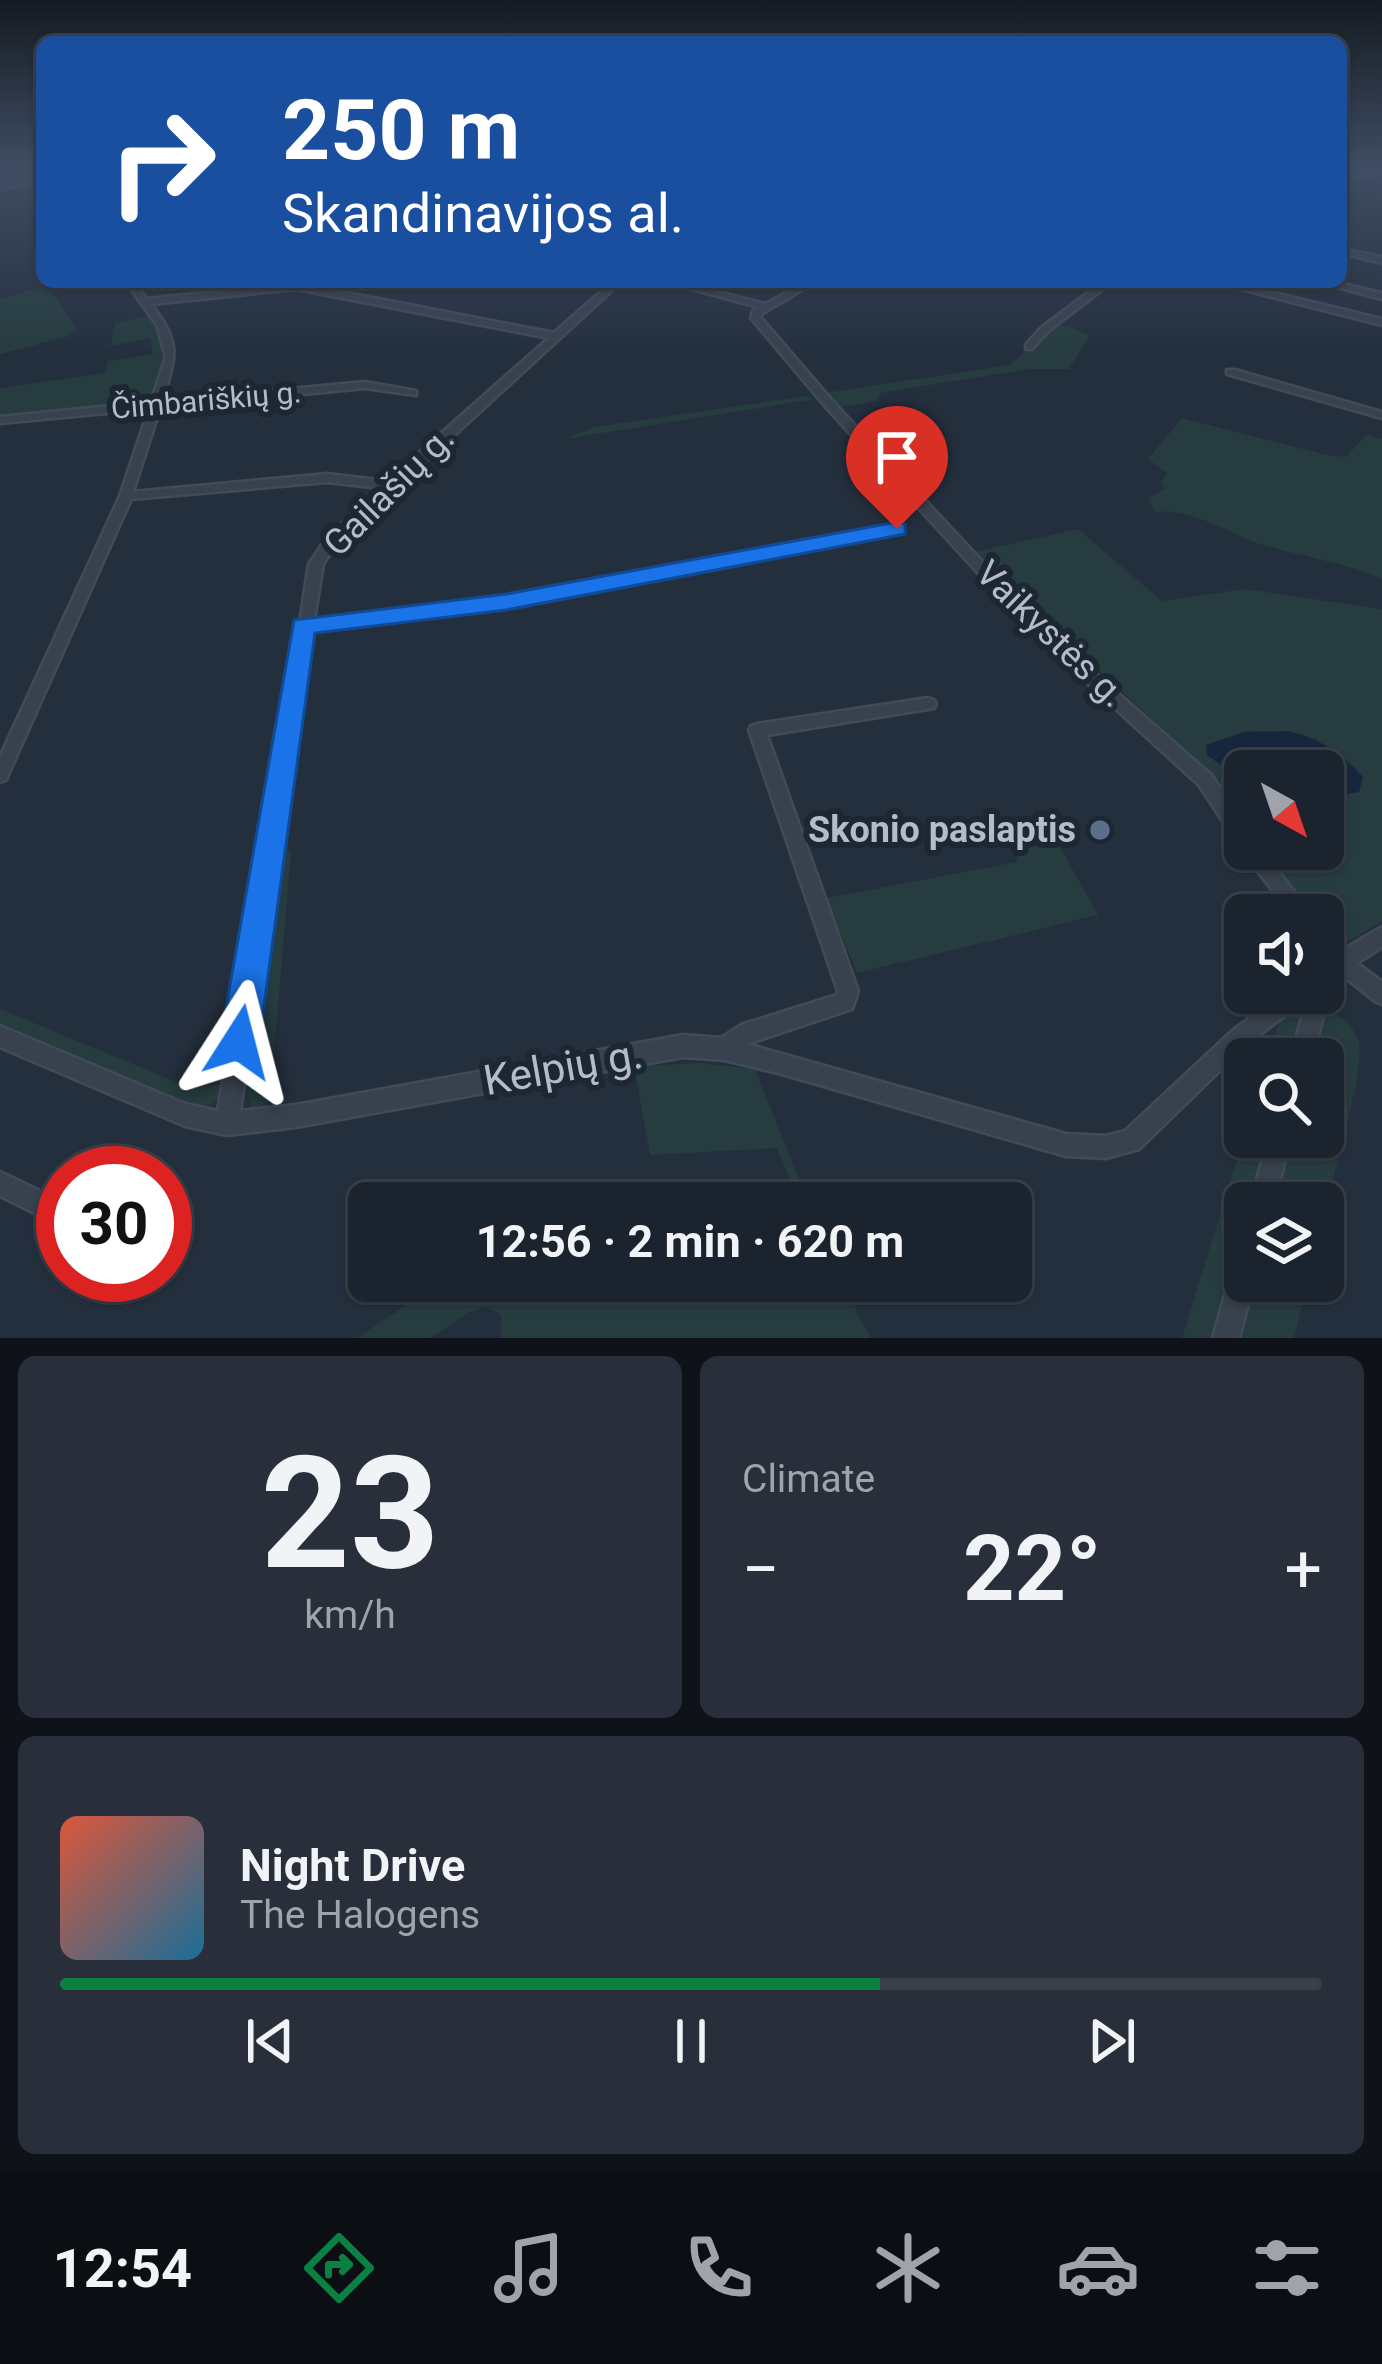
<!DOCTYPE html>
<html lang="en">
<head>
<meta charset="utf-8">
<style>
  :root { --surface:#1b232e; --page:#282f3a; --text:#f1f3f6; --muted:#a0a4aa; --line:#39404a; --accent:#0b8043 }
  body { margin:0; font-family:Roboto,sans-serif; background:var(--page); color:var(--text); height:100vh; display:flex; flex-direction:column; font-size:45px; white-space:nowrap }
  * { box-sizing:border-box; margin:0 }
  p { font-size:39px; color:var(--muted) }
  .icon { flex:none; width:66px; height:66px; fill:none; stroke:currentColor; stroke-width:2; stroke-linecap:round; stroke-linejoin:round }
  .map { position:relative; height:1338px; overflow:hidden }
  .drawer { display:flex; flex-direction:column; gap:18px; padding:18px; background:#0f1319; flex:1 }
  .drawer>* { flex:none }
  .guide { position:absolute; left:36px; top:36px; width:1311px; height:252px; border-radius:18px; box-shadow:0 3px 9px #0004,0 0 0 3px var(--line); background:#1a4fa0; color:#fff; overflow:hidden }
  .needle { width:78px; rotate:140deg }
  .tools { position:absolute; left:1224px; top:750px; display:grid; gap:24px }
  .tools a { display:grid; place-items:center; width:120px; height:120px; border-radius:18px; background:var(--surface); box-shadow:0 3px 9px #0004,0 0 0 3px var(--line); font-size:60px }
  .speed { position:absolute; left:36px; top:1146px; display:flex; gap:24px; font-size:60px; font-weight:700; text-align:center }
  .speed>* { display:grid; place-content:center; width:156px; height:156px; border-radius:50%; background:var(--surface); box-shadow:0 3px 9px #0004,0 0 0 3px var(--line); line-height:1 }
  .speed .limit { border:18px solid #d22; background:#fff; color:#111 }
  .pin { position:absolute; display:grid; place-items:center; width:102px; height:102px; color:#fff; margin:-123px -51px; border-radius:50% 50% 50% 0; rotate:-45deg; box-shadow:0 0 12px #0007 }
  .pin .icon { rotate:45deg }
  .me { position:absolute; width:132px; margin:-66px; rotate:9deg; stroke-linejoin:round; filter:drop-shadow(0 0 9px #0008) }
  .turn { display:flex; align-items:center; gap:42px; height:252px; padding:0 48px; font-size:54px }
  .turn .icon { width:156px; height:156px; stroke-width:2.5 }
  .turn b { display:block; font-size:84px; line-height:102px }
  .big { font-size:90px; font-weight:700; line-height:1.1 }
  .drawer .tile { flex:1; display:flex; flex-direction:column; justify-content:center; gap:18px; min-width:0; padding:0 42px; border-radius:18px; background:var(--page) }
  .drawer .dial { align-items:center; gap:0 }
  .dial b { font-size:156px; line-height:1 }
  .song { display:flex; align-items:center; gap:36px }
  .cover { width:144px; height:144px; border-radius:18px; background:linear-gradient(135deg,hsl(10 70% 55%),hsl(200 70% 35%)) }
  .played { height:12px; border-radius:6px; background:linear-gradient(90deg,var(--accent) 65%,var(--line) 65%) }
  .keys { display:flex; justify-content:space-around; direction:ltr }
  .heat { display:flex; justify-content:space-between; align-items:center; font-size:66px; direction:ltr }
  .drawer .tiles { flex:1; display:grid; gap:18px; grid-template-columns:1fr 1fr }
  .tile:last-child { grid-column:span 2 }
  .trip { position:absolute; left:348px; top:1182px; width:684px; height:120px; border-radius:18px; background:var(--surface); box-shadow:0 3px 9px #0004,0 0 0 3px var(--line); font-weight:700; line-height:120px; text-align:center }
  .menu { display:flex; height:192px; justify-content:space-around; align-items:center; background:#0b0e12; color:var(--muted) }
  .menu .icon { width:84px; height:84px }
  .menu .selected { color:var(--accent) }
  .menu b { font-size:54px; color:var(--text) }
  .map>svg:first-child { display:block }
  .green { fill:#263c3f }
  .water { fill:#17263c }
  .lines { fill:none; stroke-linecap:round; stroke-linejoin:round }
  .street-casing { stroke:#414a57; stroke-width:5 }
  .street { fill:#38414e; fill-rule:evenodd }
  .route { fill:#1a73e8; stroke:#114b97; stroke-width:3 }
  .service-dot { fill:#5c6f8a; stroke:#1d2633; stroke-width:4.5 }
  .labels { text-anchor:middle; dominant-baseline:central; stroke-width:12; stroke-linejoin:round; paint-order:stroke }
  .far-street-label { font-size:30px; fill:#b4bcc9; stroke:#1d2633 }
  .street-label { font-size:36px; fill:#b4bcc9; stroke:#1d2633 }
  .poi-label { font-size:36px; font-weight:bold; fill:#b4bcc9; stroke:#1d2633; text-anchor:end }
  .near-street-label { font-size:42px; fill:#b4bcc9; stroke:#1d2633 }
</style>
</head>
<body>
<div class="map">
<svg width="1382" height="1338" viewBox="0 0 1382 1338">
  <rect width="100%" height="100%" fill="#242f3e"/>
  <path class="green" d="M47 285 77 329 66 337 0 354V299Z
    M151 315 167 355 148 404 0 417V388L105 373 108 361 153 354 150 338 111 346 115 323Z
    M1057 323 1090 335 1069 369H1029L880 393 877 401 840 407 825 393 1010 365Z
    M807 396 815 399 564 439 594 427Z
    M1182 418 1326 455 1346 457 1366 435 1382 439V579C1343 562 1303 557 1263 545 1226 533 1194 508 1155 512L1148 498 1165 489 1161 483 1167 473 1148 459Z
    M1078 529 1162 601 1245 589 1382 609V921L1339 947 1323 926V915H1314L1263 849H1323L1326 785 1316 738 1233 774 1245 775V825L1200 765 974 552Z
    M1055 838 1098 915 857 973 826 898 1017 862 1019 845Z
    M287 844 291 853 270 1099 264 1111H252L247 1090 276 847Z
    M1306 1001C1327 1008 1349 1017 1358 1039 1368 1062 1330 1186 1323 1217V1203H1245V1281H1308L1294 1338H1182L1245 1133V1137H1323V1059H1268L1280 1019Z
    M0 1009 191 1088 225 1084C218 1104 208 1110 187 1107L0 1028Z
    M700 1063 755 1069 809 1203H800L777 1148 650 1155 634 1066Z
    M441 1281H849L857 1314 871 1338H501V1315L487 1307 467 1313 431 1338H357Z"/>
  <path class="water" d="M1288 731C1321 739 1340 752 1363 777L1359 792 1346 794 1323 785V771L1233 774 1207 755 1206 745 1244 732Z"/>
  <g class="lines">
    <defs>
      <path id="street" d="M1341 169 1382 176V180L1341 173Z
        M42 178V182L0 189V185Z
        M1341 249 1382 257V263L1341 253Z
        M126 282H134L147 299 296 283 554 333 612 282H621L338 542 323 564 314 620 506 597 897 525 903 529 897 533 506 607 313 630 240 1111 296 1105 683 1035 721 1038 741 1025 837 995 838 991 749 730 751 726 757 724 928 698 934 700 936 704 934 708 767 735 858 991 852 1009 747 1044 1066 1134 1106 1136 1125 1131 1231 1032 1282 993H1308L1305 1000 1245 1046 1139 1149 1106 1158 1066 1156 782 1074 725 1060 683 1057 296 1127 227 1135 185 1126 0 1047V1026L185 1104 218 1111 298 630 296 626 300 622 309 564 328 536 380 488 327 482 131 499 8 775 6 780 0 782V757L120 496 149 409 0 423V417L151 402 166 357 157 325ZM296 289 549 338 387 481 327 474 133 492 160 408 365 388 416 395V391L365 382 162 401C176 355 182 345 151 304Z
        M665 282H679L766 304 805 282H815L761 314V318L834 403 1048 632 1211 775 1245 826V849H1261L1312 915H1292L1244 854 1242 847 1239 846 1199 785 1038 638 826 407 751 318 753 311 759 307Z
        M1102 282H1112L1047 332 1032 349H1026V345L1041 328Z
        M1214 282H1229L1382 319V325Z
        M1319 282H1334L1382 293V299Z
        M1227 370H1235L1382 412V418L1227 374Z
        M1382 927V947L1357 963 1382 982V1004L1375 1001 1341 974 1323 983V963L1327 960 1323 955V931L1330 934 1343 950Z
        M1323 985 1329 993 1312 1059H1290L1309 993H1323Z
        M1269 1137H1291L1274 1203H1250Z
        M0 1172 63 1202V1227L0 1196Z
        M1245 1255V1281H1254L1239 1338H1213L1233 1267 1236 1258Z"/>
    </defs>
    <use href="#street" class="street-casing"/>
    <use href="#street" class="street"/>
  </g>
  <linearGradient id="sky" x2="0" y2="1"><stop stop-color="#141a22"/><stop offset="0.47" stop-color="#3f4d63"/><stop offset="1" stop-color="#3f4d63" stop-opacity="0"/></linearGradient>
  <rect width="1382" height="355" fill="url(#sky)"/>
  <path class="route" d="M897 522 905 524V534L506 610 315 633 259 1042 253 1056 239 1061 226 1056 220 1042 294 620 506 594Z"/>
  <circle class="service-dot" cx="1100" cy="830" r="12"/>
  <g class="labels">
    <g class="far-street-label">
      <text transform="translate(206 400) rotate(-5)">Čimbariškių g.</text>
    </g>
    <g class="street-label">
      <text transform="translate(389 491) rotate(-45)">Gailašių g.</text>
      <text transform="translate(1051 634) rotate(44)">Vaikystės g.</text>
    </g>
    <g class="poi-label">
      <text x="1076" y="830">Skonio paslaptis</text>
    </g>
    <g class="near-street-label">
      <text transform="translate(563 1067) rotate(-10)">Kelpių g.</text>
    </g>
  </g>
</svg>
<div class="tools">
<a><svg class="needle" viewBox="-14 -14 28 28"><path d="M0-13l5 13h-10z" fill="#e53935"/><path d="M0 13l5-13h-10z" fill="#a0a4aa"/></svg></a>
<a><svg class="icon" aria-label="sound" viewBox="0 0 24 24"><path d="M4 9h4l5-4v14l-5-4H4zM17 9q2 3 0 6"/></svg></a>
<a><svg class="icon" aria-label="search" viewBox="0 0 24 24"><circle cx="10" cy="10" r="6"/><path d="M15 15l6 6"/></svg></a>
<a><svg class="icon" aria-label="layers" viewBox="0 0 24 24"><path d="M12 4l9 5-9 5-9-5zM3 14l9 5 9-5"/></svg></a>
</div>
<div class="speed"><div class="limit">30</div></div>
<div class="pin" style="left:897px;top:529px;background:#d93025"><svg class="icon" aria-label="arrive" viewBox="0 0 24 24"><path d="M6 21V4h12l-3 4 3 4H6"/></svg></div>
<svg class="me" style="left:239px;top:1042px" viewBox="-20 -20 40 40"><path d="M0-17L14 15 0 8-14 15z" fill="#1a73e8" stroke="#fff" stroke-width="4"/></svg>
<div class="trip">12:56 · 2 min · 620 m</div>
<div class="guide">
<div class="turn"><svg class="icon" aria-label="right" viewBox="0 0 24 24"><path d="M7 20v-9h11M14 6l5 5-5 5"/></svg><div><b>250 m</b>Skandinavijos al.</div></div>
</div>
</div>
<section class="drawer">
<div class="tiles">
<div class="tile dial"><b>23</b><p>km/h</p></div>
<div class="tile"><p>Climate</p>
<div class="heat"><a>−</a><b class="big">22°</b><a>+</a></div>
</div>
<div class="tile">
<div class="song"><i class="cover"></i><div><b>Night Drive</b><p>The Halogens</p></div></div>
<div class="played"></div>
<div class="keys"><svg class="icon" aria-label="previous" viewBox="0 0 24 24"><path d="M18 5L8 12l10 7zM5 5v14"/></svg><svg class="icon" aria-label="pause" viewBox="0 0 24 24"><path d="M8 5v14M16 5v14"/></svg><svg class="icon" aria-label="next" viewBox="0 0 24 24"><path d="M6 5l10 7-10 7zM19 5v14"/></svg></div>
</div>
</div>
</section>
<nav class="menu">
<b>12:54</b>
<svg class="icon selected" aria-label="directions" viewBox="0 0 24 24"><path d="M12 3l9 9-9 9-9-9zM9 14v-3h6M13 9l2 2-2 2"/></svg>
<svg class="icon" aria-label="music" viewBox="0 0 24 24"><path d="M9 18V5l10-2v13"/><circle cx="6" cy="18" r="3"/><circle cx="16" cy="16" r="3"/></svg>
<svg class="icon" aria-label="phone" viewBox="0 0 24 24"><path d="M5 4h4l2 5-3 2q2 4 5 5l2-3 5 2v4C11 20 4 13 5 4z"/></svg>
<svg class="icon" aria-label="climate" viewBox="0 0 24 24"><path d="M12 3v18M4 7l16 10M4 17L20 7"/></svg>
<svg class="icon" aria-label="car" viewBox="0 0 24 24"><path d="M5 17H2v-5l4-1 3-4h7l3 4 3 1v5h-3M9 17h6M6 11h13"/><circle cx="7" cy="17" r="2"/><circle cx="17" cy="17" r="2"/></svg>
<svg class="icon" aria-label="filters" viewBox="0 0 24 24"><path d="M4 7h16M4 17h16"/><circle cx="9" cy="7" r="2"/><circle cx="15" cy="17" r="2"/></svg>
</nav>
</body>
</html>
